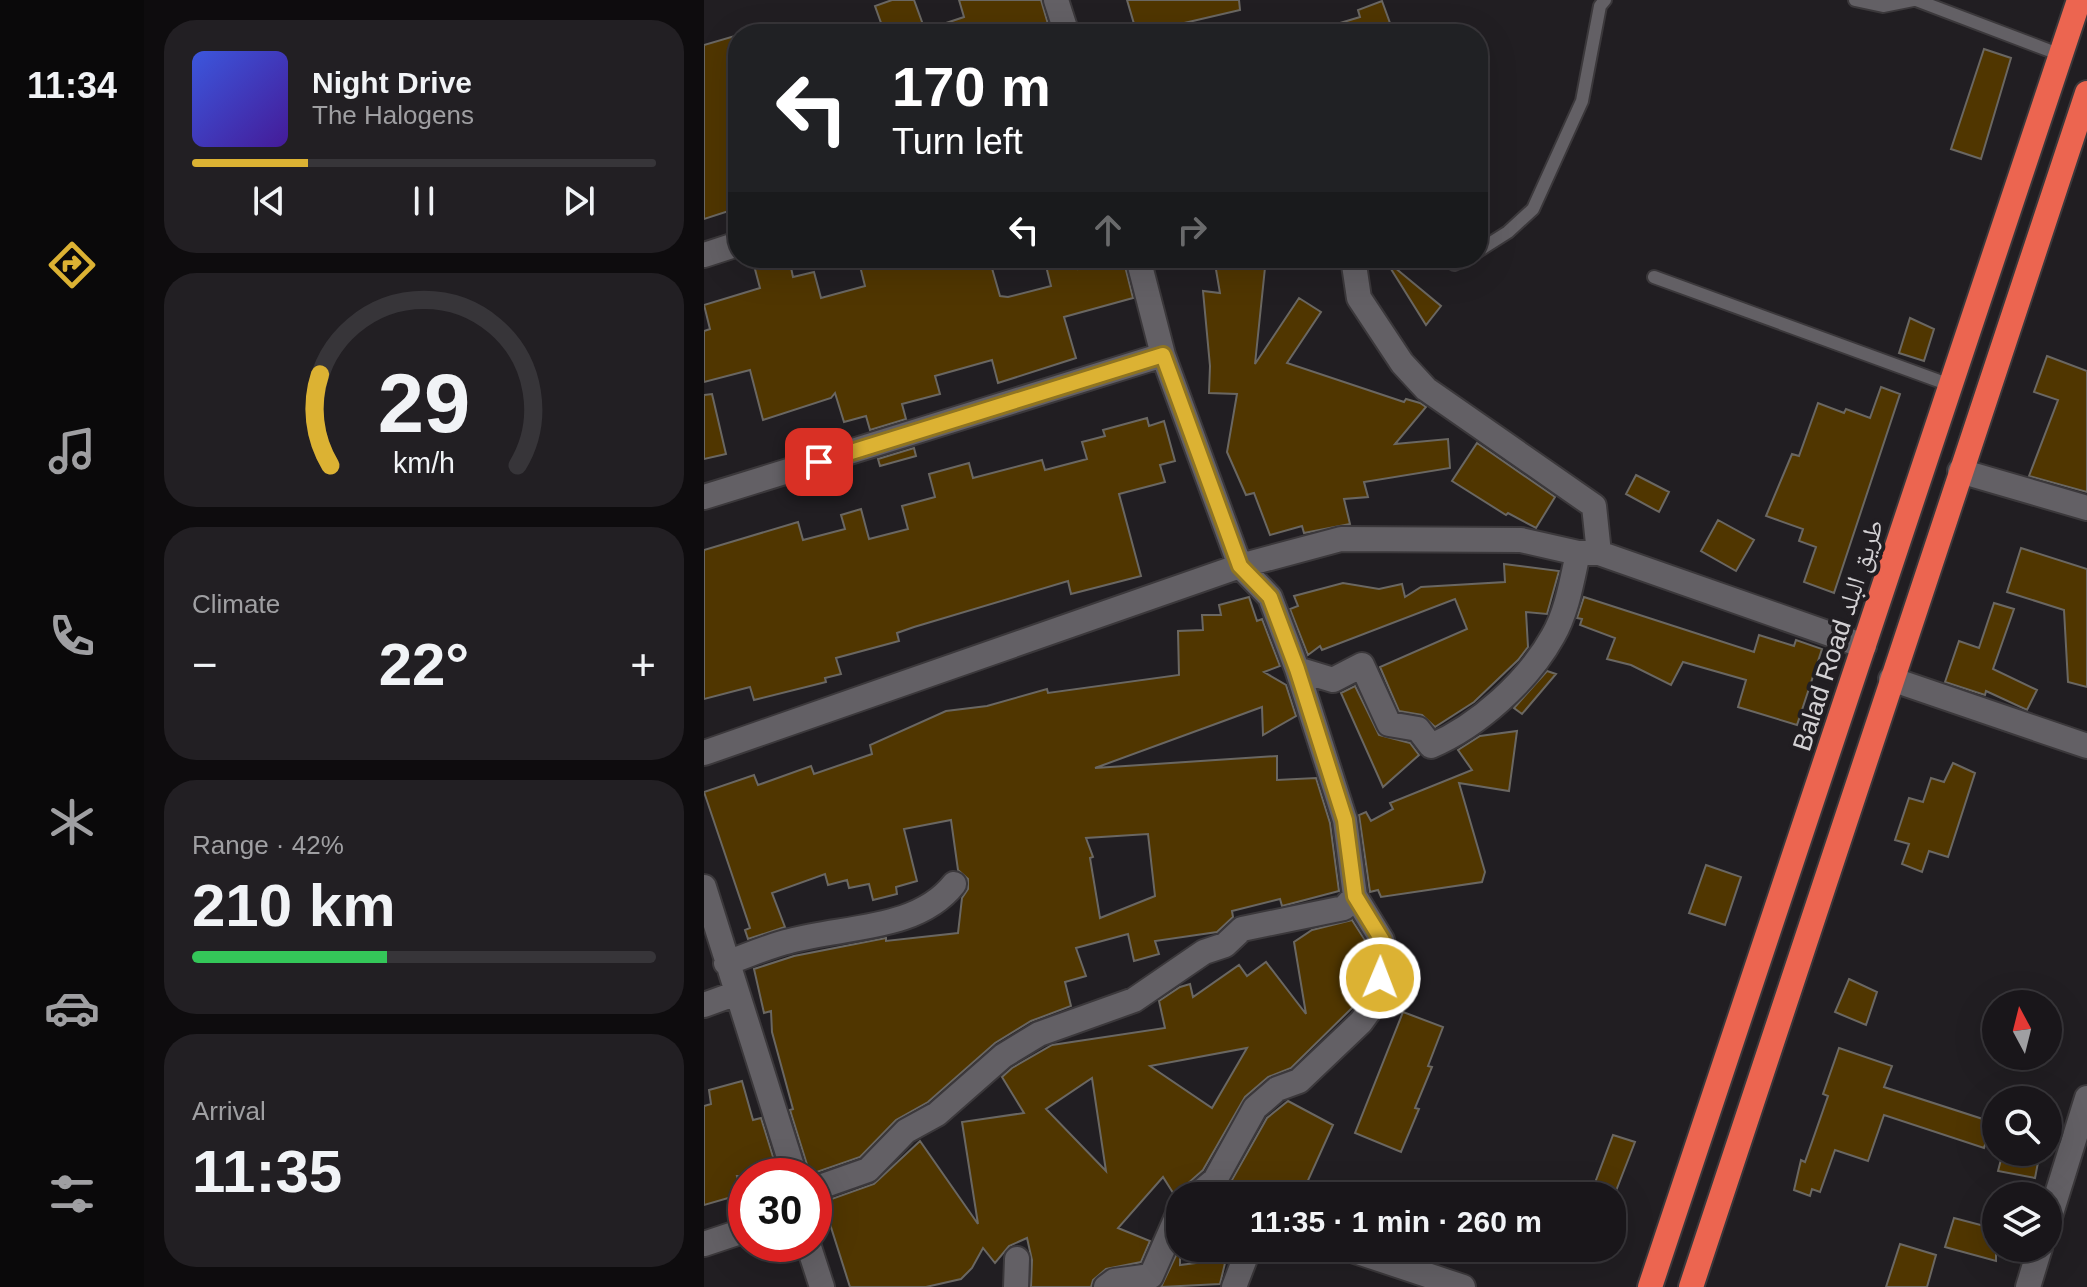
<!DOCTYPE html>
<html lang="en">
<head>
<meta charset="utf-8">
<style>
  :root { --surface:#19161a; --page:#221f23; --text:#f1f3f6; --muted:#9f9fa2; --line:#373539; --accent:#dcb233 }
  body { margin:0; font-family:Arial,"Noto Naskh Arabic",sans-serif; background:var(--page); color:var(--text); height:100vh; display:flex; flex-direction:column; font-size:30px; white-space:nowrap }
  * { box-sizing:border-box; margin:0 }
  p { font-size:26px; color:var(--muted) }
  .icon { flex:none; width:44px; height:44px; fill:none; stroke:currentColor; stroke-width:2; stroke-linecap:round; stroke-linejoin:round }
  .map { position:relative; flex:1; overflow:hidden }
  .sheet { display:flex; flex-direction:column; gap:20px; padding:20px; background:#0e0c0e; width:560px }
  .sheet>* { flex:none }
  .top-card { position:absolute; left:24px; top:24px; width:760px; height:244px; border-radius:32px; box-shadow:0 8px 32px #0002,0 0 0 2px var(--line); background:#202124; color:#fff; overflow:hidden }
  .needle { width:52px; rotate:353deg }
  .buttons { position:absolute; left:1278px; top:990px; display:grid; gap:16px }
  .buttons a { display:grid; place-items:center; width:80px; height:80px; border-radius:50%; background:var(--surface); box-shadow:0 8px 32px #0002,0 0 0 2px var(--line); font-size:40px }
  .speed { position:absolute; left:24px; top:1158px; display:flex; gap:16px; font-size:40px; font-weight:700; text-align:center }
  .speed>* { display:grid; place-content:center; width:104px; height:104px; border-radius:50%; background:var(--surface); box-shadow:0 8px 32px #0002,0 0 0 2px var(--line); line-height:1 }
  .speed .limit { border:12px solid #d22; background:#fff; color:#111 }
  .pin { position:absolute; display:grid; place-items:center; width:68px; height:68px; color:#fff; margin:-34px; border-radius:16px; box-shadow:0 4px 12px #0006 }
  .me { position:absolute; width:88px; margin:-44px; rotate:1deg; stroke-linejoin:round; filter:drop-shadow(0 0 6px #0008) }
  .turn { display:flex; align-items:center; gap:28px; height:168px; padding:0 32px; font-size:36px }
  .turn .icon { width:104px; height:104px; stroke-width:2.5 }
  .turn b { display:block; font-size:56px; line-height:68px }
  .lanes { display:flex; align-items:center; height:76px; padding:0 32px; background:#0003; justify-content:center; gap:40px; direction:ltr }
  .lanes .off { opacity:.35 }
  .big { font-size:60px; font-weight:600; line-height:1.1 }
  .sheet .widget { flex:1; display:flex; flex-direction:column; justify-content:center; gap:12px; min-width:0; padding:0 28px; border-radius:32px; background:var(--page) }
  .sheet .dial { align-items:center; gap:0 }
  .dial svg { height:208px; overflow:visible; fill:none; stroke:var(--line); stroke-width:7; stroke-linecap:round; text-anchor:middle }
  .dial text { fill:var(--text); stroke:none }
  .song { display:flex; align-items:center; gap:24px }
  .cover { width:96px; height:96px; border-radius:12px; background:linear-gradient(135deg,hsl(230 70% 55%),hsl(260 70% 35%)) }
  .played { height:8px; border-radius:4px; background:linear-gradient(90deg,var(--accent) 25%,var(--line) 25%) }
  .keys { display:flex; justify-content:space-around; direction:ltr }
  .heat { display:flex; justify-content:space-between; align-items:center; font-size:44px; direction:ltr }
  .charge { height:12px; border-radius:6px; background:linear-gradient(90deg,#34c759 42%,var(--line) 0) }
  .trip { position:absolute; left:462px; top:1182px; width:460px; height:80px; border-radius:32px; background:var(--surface); box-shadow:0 8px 32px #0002,0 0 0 2px var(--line); font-weight:600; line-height:80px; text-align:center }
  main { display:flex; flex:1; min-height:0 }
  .dock { display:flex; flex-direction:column; width:144px; justify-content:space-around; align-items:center; background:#0a090a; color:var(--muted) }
  .dock .icon { width:56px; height:56px }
  .dock .selected { color:var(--accent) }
  .dock b { font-size:36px; color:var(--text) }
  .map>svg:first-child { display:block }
  .building { fill:#503600; stroke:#6a6762; stroke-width:2; fill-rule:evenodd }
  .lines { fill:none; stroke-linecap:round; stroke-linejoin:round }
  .lane-casing { stroke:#3b383b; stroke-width:16 }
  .street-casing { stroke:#3b383b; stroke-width:28 }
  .highway-casing { stroke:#3b383b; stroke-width:28 }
  .lane { stroke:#636065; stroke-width:12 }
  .street { stroke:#636065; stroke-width:24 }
  .highway { stroke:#ec6550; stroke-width:24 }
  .route-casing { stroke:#8f7421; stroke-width:20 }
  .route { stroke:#dcb233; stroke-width:14 }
  .labels { text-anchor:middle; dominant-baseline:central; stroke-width:8; stroke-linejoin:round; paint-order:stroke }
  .street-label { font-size:26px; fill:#d3d1d4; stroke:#211e22 }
</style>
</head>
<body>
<main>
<nav class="dock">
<b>11:34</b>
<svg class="icon selected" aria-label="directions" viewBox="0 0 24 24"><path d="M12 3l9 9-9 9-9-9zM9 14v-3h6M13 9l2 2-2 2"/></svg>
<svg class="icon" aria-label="music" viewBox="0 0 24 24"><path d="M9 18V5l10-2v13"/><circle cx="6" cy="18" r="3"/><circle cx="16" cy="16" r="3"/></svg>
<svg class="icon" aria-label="phone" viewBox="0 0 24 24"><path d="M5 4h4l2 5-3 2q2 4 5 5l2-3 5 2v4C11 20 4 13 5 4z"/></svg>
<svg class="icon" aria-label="climate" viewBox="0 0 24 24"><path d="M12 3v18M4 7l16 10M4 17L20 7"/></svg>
<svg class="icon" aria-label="car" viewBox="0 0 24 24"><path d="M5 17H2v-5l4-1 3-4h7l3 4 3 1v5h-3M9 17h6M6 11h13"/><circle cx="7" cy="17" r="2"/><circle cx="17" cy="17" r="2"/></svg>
<svg class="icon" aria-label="filters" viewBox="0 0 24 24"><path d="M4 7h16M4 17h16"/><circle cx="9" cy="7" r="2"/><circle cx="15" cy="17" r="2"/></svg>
</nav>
<section class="sheet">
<div class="widget">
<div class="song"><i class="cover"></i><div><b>Night Drive</b><p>The Halogens</p></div></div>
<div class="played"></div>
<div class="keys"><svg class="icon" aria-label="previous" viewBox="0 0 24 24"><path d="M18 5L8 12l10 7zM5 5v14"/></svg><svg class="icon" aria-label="pause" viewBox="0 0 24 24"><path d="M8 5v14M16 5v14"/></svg><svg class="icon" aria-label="next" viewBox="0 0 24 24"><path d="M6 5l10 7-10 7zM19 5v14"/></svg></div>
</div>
<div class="widget dial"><svg viewBox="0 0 100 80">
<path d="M14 69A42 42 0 1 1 86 69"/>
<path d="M14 69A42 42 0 0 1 10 34" stroke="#dcb233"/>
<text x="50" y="56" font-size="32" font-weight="700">29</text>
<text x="50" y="72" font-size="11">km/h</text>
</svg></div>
<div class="widget"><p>Climate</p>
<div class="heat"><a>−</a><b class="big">22°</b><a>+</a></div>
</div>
<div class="widget"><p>Range · 42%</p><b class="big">210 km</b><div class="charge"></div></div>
<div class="widget"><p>Arrival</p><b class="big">11:35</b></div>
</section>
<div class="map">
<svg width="1383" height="1287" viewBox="0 0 1383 1287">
  <rect width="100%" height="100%" fill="#211e22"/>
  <path class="building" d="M188 0H210L221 30 260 17 255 0H337L344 24 309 34H181L171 6Z
    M423 0H535L536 10 433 34Z
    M678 1 690 34H616V29L656 17 654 10Z
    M34 35V208L0 219V45Z
    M1280 49 1307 58 1277 159 1247 149Z
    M48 258H85L89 277 110 272 117 298 161 286 154 258H285L296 296 304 297 347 286 340 258H371L374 269 419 258 429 298 360 317 372 358 294 383 288 360 231 376 236 394 198 404 202 419 166 430 162 416 140 422 131 393 127 398 59 420 46 370 0 382V331L6 329 0 305 56 288Z
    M510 258H562L551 364 595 298 617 312 583 363 700 402 702 399 716 403 722 407 691 444 744 439 746 468 660 482 664 497 640 499 646 524 600 533 598 526 566 535 550 493 542 495 523 452 533 394 505 393 506 366 499 291 516 293Z
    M690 267 737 306 722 325 687 269Z
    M1206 318 1230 329 1220 361 1195 353Z
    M1343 356 1383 371V492L1325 476 1354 400 1330 392Z
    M1177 387 1196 394 1130 593 1100 582 1112 547 1095 541 1099 529 1062 516 1088 454 1095 456 1114 403 1140 413 1142 409 1166 418Z
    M8 394 22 454 0 459V395Z
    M443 418 445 426 460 421 471 461 456 465 461 482 415 494 437 576 367 594 364 581 210 627 193 633 195 641 132 658 137 674 121 678 122 682 50 700 46 687 0 699V550L94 522 99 540 141 529 137 515 157 509 165 539 204 529 198 506 231 497 225 474 265 463 269 478 338 460 341 470 383 459 378 442 401 436 399 430Z
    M773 443 851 497 832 528 804 513 802 515 748 481Z
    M210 448 212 456 176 466 174 459Z
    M932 475 965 492 955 512 922 494Z
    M1014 520 1050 540 1032 571 997 551Z
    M1317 548 1383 569V687L1364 682 1360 610 1303 592Z
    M800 564 855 571 843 614 822 612 824 647 814 660 770 702 731 727 718 715 695 711 676 667 763 629 751 599 618 650 616 646 604 655 586 609 594 606 590 596 639 583 675 589 698 584 701 597 717 587 801 582Z
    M545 597 553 621 558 619 576 666 560 672 582 685 592 716 559 735 558 707 391 768 573 756V780L612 778 626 823 635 891 578 906 576 899 528 911 529 917 513 932 451 941 455 954 430 961 424 934 372 948 382 976 361 982 367 1006 327 1021 291 1043 224 1102 192 1120 156 1157 110 1173 105 1171 86 1110 89 1109 68 1032 67 1011 60 1013 50 969 90 956 182 938V941L254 933 258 898 264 889V879L254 870 247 820 200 829 213 881 192 887 193 894 169 900 165 884 145 888 143 880 124 885 121 874 68 893 81 927 44 939 41 930 46 928 0 792 50 775 54 785 107 766 110 774 168 754 166 745 242 711 283 706 343 689 344 693 475 675 474 631 499 630 498 615H517L515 605ZM444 834 451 896 396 918 386 858 389 857 382 838Z
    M880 597 1050 652 1055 635 1090 646 1092 640 1118 649 1093 725 1034 707 1042 680 979 662 967 685 927 665 903 659 911 638 876 625 878 619 873 618Z
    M1290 603 1310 609 1289 669 1333 690 1323 710 1282 691 1281 695 1241 682 1255 641 1275 648Z
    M843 671 852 674 818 714 810 708Z
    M651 686 675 735 706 743 715 755 679 787 637 693Z
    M813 731 805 791 755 783 781 872 778 882 677 897 674 890 666 892 655 815 662 812 667 821 689 809 686 803 768 770 754 750 776 736Z
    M1249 763 1271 773 1244 857 1225 851 1218 872 1198 864 1205 844 1191 840 1205 798 1219 802 1227 778 1240 782Z
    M1002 865 1037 877 1021 925 985 913Z
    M648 920 664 945 665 956 652 1004 587 1068 564 1077 541 1097 499 1170 482 1185 477 1195 471 1196 459 1177 414 1228 446 1241 437 1262 402 1269 389 1280 387 1287H327L328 1260 323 1238 305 1246 291 1263 279 1248 268 1268 257 1279 222 1287H146L119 1202 170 1184 216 1141 274 1224 258 1122 320 1113 298 1077 308 1068 348 1045 461 1028 455 1001 476 987 486 984 489 997 535 965 543 976 562 962 602 1014 590 942 608 930ZM543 1048 508 1108 446 1066ZM388 1078 402 1171 342 1109Z
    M1145 979 1173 992 1162 1025 1131 1012Z
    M699 1012 739 1027 724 1066 728 1067 711 1108 715 1109 697 1152 651 1133Z
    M1135 1048 1188 1066 1180 1087 1288 1122 1280 1148 1180 1115 1164 1161 1131 1150 1116 1192 1108 1189 1106 1196 1090 1190 1097 1160 1101 1162 1124 1096 1119 1094Z
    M38 1081 49 1120 57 1118 70 1160 58 1164 61 1176H33L38 1194 0 1205V1106L7 1104 5 1090Z
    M584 1101 629 1125 597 1196H515L524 1187 563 1118Z
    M909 1135 931 1142 910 1196H886Z
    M1299 1152H1336L1331 1178 1294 1171Z
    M1250 1218 1292 1229V1261L1241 1247Z
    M1196 1244 1232 1255 1223 1287H1182Z
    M476 1247V1265L522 1259 516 1284 457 1287Z"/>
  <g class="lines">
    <defs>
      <path id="lane" d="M1151 0 1179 6 1209 0
        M1212 0 1357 55
        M774 251 804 232 829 209 878 101 896 6 901 0
        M750 264 762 258
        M950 277 1246 385"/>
      <path id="street" d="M352 0 363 34
        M0 255 34 244
        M434 258 459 355 536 566 566 597 593 669 641 820 651 896 678 940 681 960 676 978 665 1011 657 1022 595 1081 573 1089 551 1108 511 1180 492 1196
        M649 258 655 298 698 363 722 389 890 506 895 553
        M1256 471 1383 508
        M0 497 459 355
        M593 669 629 680 658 665 685 724 714 729 727 746C774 726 824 681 849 636 863 612 868 580 874 553
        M1187 679 1383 746
        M0 753 536 566 637 539 817 540 874 553H895L1160 646
        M0 887 91 1176
        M22 963C43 956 64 946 86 941 139 926 213 931 250 884
        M0 1005 33 993
        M110 1189 164 1170 202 1131 233 1114 299 1056 335 1034 430 1000 500 952 521 945 538 929 640 908 651 896
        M1344 1223 1383 1098
        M0 1244 42 1230
        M104 1244 118 1287
        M642 1248 759 1287
        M312 1287 313 1259
        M402 1287 410 1281 447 1276 476 1210
        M530 1287 545 1248
        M1324 1287 1336 1248"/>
      <path id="highway" d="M946 1287 1375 0
        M987 1287 1383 93"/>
    </defs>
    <use href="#lane" class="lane-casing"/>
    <use href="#street" class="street-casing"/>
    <use href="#highway" class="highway-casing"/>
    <use href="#lane" class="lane"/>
    <use href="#street" class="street"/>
    <use href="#highway" class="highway"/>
  </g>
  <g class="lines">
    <defs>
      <path id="route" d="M115 462 459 355 536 566 566 597 593 669 641 820 651 896 678 940 681 960 676 978"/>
    </defs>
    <use href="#route" class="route-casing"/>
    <use href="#route" class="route"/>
  </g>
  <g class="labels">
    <g class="street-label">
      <text transform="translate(1134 635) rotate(-72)">Balad Road طريق البلد</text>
    </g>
  </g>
</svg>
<div class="buttons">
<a><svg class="needle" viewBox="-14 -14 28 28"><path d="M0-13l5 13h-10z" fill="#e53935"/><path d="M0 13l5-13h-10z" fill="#9f9fa2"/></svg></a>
<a><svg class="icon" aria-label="search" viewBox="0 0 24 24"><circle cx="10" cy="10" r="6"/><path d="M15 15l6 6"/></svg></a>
<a><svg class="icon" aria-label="layers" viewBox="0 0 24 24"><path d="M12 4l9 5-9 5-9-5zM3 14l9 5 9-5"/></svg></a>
</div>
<div class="speed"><div class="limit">30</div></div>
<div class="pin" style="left:115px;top:462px;background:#d93025"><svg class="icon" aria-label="arrive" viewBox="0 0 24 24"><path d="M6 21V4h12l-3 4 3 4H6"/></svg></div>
<svg class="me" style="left:676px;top:978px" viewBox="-20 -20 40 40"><circle r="17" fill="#dcb233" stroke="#fff" stroke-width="3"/><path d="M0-11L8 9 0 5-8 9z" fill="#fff"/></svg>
<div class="trip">11:35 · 1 min · 260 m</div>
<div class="top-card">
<div class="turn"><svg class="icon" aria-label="left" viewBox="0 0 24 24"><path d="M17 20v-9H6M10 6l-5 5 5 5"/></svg><div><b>170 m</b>Turn left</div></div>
<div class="lanes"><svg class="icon" aria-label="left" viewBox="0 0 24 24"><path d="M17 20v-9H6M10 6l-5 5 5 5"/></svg><svg class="icon off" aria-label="ahead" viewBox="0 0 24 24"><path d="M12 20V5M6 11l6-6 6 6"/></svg><svg class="icon off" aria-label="right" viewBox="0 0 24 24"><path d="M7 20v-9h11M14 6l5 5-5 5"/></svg></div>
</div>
</div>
</main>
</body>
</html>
